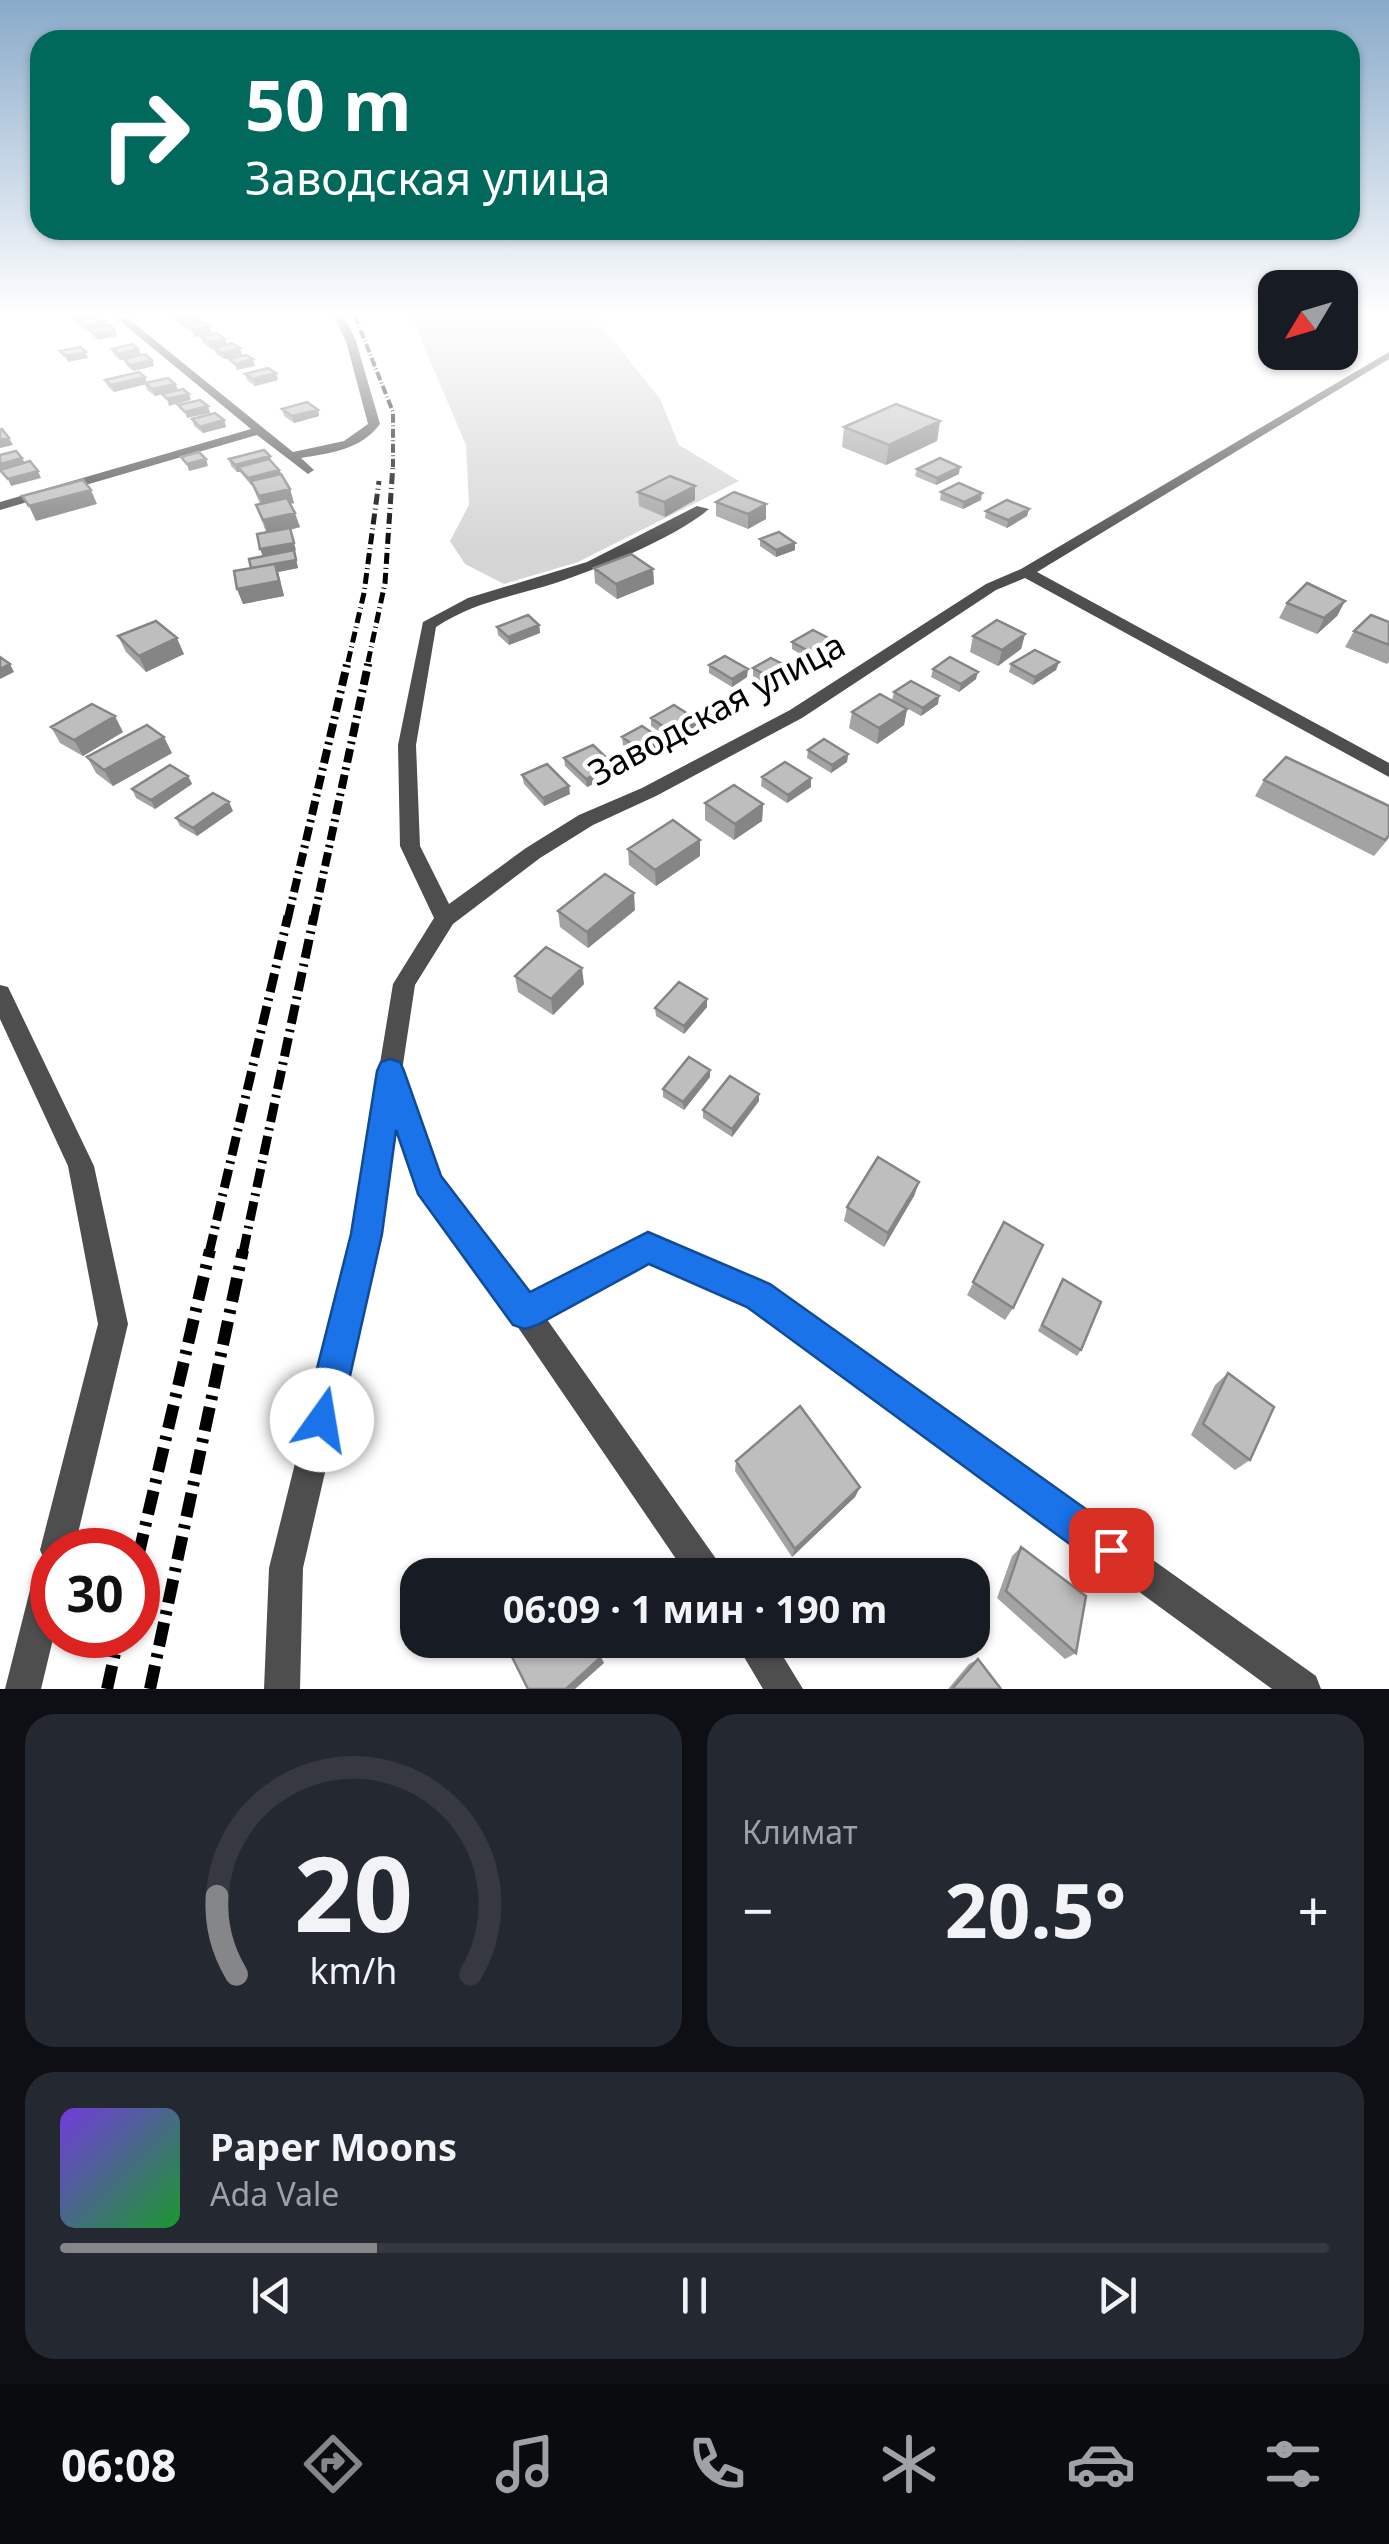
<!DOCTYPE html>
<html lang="ru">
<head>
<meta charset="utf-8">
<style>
  :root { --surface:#171b24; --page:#242831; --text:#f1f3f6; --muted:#9ea1a6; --line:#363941; --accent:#858687 }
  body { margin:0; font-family:"Noto Sans",sans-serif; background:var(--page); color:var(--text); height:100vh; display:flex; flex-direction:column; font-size:38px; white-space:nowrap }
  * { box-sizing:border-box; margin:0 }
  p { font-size:32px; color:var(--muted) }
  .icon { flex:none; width:55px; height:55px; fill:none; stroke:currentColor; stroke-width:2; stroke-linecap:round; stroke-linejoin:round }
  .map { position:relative; height:1689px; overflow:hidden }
  .sheet { display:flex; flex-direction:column; gap:25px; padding:25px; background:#0d0f14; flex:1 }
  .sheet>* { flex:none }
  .banner { position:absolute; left:30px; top:30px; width:1330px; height:210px; border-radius:30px; box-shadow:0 2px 8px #0004; background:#00695c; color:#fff; overflow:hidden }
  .needle { width:65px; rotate:232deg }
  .tools { position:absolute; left:1258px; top:270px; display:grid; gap:20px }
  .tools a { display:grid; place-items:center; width:100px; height:100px; border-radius:20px; background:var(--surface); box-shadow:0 2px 8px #0004; font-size:50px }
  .speed { position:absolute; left:30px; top:1528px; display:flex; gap:20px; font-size:50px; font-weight:700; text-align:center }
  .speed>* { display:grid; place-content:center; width:130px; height:130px; border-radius:50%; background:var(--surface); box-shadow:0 2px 8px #0004; line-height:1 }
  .speed .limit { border:15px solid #d22; background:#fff; color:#111 }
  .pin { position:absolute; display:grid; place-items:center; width:85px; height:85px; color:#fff; margin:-42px; border-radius:20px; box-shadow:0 5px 15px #0006 }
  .me { position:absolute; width:110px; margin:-55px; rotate:13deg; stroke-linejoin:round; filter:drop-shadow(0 0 8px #0008) }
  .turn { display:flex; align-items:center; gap:35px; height:210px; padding:0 50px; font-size:45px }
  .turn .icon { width:130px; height:130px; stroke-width:2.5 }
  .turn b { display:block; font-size:70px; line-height:85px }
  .big { font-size:75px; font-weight:700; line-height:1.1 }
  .sheet .tile { flex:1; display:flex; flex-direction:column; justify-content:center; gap:15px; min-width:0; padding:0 35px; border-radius:30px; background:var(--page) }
  .sheet .dial { align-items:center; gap:0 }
  .dial svg { height:260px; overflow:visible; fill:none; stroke:var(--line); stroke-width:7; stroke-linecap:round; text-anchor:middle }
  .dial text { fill:var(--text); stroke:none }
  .song { display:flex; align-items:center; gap:30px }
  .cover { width:120px; height:120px; border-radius:15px; background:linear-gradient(135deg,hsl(260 70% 55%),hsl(130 70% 35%)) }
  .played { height:10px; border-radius:5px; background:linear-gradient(90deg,var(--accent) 25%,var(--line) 25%) }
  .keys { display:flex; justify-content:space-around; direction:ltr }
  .heat { display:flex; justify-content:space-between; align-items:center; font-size:55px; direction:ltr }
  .sheet .tiles { flex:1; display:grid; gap:25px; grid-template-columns:1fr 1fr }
  .tile:last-child { grid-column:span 2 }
  .trip { position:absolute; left:400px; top:1558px; width:590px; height:100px; border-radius:30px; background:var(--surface); box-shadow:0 2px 8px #0004; font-weight:700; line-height:100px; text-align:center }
  .tab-bar { display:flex; height:160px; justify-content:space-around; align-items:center; background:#090b0e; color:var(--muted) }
  .tab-bar .icon { width:70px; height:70px }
  .tab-bar .on { color:var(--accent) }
  .tab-bar b { font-size:45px; color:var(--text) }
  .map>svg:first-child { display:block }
  .green { fill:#d5d5d5 }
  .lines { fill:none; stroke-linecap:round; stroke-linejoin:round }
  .minor { fill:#4e4e4e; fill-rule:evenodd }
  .rail-far4 { stroke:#000; stroke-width:4; stroke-dasharray:9 2.5 1 2.5; stroke-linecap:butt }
  .rail-far3 { stroke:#000; stroke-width:5; stroke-dasharray:11 4 1 4; stroke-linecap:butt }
  .rail-far2 { stroke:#000; stroke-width:8; stroke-dasharray:14 5 2.5 5; stroke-linecap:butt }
  .rail-far1 { stroke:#000; stroke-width:9; stroke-dasharray:19 6 2.5 6; stroke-linecap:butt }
  .rail { stroke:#000; stroke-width:12; stroke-dasharray:24 8 4 8; stroke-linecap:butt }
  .wall { fill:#a3a3a3 }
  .shaded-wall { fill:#858585 }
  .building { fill:#bebebe; stroke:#858585; stroke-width:2.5 }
  .route { fill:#1a73e8; stroke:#114b97; stroke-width:2.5 }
  .labels { text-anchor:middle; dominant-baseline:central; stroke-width:9; stroke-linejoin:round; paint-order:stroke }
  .street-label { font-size:35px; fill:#000; stroke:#fff }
</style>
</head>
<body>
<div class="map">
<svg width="1389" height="1689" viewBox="0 0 1389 1689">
  <rect width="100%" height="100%" fill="#fff"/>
  <path class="green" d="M411 316H594L660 399 679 445 739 481 578 562 504 584 465 564 450 541 469 505 466 445Z"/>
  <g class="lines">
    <path class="minor" d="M114 316H125L293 452 344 441 368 424 346 341 334 316H344L356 341 380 424C361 450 330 453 301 458L314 470 308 474 257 435 0 510V502L251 429Z
      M1389 352V359L1037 572 1389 763V777L1025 578 996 590 802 718 656 796 593 825 540 858 453 924 415 985 402 1071 440 1177 529 1295 647 1234 768 1286 1316 1676 1321 1689H1272L748 1306 648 1263 546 1318 719 1563 724 1575H687L515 1323 420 1193 395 1123 380 1234 303 1568 300 1689H264L269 1568 352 1234 393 984 434 918 400 846 398 745 423 622 468 598 587 562 697 506 709 509C674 539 591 572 546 586 508 597 470 604 436 627L416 745 420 846 449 904 526 848 579 815 642 788 790 710 986 584 1021 569Z
      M0 985 8 987 94 1166 128 1324 74 1550H52L54 1635 41 1689H5L35 1570 43 1557 40 1550 98 1324 68 1166 0 1019Z
      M734 1640H773L803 1689H763Z"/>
    <path class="rail-far4" d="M355 316 393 412V467"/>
    <path class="rail-far3" d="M348 662 364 593 379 481
      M368 662 385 583 393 464"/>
    <path class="rail-far2" d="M288 918 348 660
      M314 918 369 660"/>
    <path class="rail-far1" d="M209 1253 288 916
      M243 1253 314 916"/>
    <path class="rail" d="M138 1557 210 1250
      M107 1689 119 1635
      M150 1689 243 1250"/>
  </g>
  <path class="wall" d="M70 316H99L105 321 107 325 114 329 117 336 98 340 92 335 90 331H87L80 326 78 320 75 321Z
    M201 337 227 344 242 355 224 359 216 354 214 348 211 349 203 343Z
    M112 349H138L140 355 152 360 154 366 133 371 126 365 124 359 120 360 114 355Z
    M276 373 278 380 255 386 247 380 245 374Z
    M145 377 147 383 175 384 178 390 155 396 147 390 145 384 114 392 108 387 105 380Z
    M282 409 318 410 319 416 294 423 284 416Z
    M192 419 224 420 226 427 203 433 194 426Z
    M940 421 937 441 886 465 842 447 844 427Z
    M229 459 272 461 279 470 290 489 294 503 290 504 300 527 290 530 298 568 278 572 284 596 243 604 237 589 251 568 263 556 260 549 266 532 256 505 260 504 252 485H251L240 472H237L231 466Z
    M917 469 959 474 936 485 915 476Z
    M638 492 695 500 665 517 639 506Z
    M941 492 981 500 963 509 940 500Z
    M716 502 766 519 748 529 716 516Z
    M1029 509 1027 516 1007 528 985 518 986 511Z
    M760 539 795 550 776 557 760 546Z
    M594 568 653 569 654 584 617 599 595 583Z
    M1345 601 1337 616 1317 634 1279 618 1287 603Z
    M1389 622V662L1387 664 1345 647 1354 631Z
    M539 625 540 633 509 645 498 635 497 627Z
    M1025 634 1021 649 998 666 970 652 973 636Z
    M118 636 184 654 146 672 126 652Z
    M792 642 838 651 817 664 792 649Z
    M1059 662 1056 670 1033 685 1009 672 1011 664Z
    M709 665 747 677 732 687 709 673Z
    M753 668 793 678 775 689 753 676Z
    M933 669 976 679 959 692 931 677Z
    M894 692 939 696 938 704 921 716 892 700Z
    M907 709 904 725 877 744 849 728 852 712Z
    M651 718 699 729 676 743 651 726Z
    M51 727 123 732 83 756 60 743Z
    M622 737 661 747 642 759 623 745Z
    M808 750 848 754 847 762 831 773 807 758Z
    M172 753 113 786 96 773 87 757Z
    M564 758 615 773 587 787 565 766Z
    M522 775 570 794 544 806 524 784Z
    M188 776 192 784 155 809 136 798 132 789Z
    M762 777 811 787 787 803 761 786Z
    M1264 780 1389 838 1374 856 1255 796Z
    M705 803 763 804 762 821 734 840 705 820Z
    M233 811 197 836 180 826 176 818Z
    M700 840V856L656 886 629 865 628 849Z
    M635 910 588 948 560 927 558 911Z
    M515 976 584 984 553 1015 518 992Z
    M707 1007 684 1034 656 1016 655 1008Z
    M710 1077 684 1110 663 1097V1089Z
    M759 1101 732 1137 703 1118V1110Z
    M919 1182 914 1196 884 1247 844 1221 847 1207Z
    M1004 1222 1013 1308 1005 1320 967 1295Z
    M1063 1279 1081 1350 1077 1356 1038 1331Z
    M1228 1373 1250 1460 1235 1470 1191 1435 1215 1385Z
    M736 1461 860 1487 855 1497 792 1557 735 1471Z
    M1021 1547 1076 1653 1065 1659 997 1598 1012 1556Z
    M978 1659 1001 1689H948L969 1664Z"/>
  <path class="shaded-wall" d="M73 316H97L75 321Z
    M197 317 199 323 182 327 180 321Z
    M105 321 108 327 87 331 84 325Z
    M209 327 211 333 194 337 192 330Z
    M114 329 117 336 98 340 95 334Z
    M225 339 227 345 211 349 209 342Z
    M240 348 242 355 224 359 222 353Z
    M138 349 141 355 120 360 118 354Z
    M86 352 88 358 68 362 65 356Z
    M253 359 255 366 237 370 235 364Z
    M152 360 154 366 133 371 130 365Z
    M276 373 278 380 255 386 253 379Z
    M145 377 147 384 114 392 111 385Z
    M175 384 178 390 155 396 152 389Z
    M189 394 191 400 169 406 167 399Z
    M208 406 210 413 187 418 185 412Z
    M318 410 319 416 294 423 292 416Z
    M224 420 226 427 203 433 200 427Z
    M940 421 937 441 886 465 889 445Z
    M9 438 13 445 0 448V440Z
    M270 456 272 463 238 467 240 472H237L235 465Z
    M22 458 26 465 0 472V464Z
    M206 459 208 466 189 471 187 464Z
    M960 467 959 474 936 485 937 478Z
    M279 470 282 477 251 485 248 478Z
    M38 471 41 478 11 486 8 479Z
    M695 486V500L665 517 664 502Z
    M290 489 294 503 264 510 259 496Z
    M91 490 97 504 36 521 29 506Z
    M982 493 981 500 963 509 964 502Z
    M766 504V519L748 529V514Z
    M1029 509 1027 516 1007 528 1008 520Z
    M295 513 300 527 268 535 263 520Z
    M294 543 296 550 263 556 260 549Z
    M795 543V550L776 557V550Z
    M296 560 298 568 278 572 284 596 243 604 237 589 251 569Z
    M653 569 654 584 617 599 616 584Z
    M1345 601 1337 616 1317 634 1324 618Z
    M539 625 540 633 509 645 508 637Z
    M1025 634 1021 649 998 666 1002 650Z
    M177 638 184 654 146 672 139 656Z
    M838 643V651L817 664 818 656Z
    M1059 662 1056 670 1033 685 1035 677Z
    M10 664 14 672 0 679V669Z
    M748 669 747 677 732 687V679Z
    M794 670 793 678 775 689 776 681Z
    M978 672 976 679 959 692 961 684Z
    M939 696 938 704 921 716 923 708Z
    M907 709 904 725 877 744 879 728Z
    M115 716 123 732 83 756 74 740Z
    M699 721V729L676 743V735Z
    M164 737 172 753 113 786 104 770Z
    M661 739V747L642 759V751Z
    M848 754 847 762 831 773 832 765Z
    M614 765 615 773 587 787 586 779Z
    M188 776 192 784 155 809 151 800Z
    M811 778V787L787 803 788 795Z
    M569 786 570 794 544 806 543 798Z
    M229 802 233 811 197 836 193 828Z
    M763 804 762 821 734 840 735 824Z
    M700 840V856L656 886 655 870Z
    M634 893 635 910 588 948 587 932Z
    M582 968 584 984 553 1015 551 999Z
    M707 999V1007L684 1034V1026Z
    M710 1070V1077L684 1110 683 1102Z
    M759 1094V1101L732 1137V1129Z
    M919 1182 914 1196 884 1247 888 1233Z
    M860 1487 855 1497 792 1557 795 1549Z
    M601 1657 604 1663 575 1689H566Z"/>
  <path class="building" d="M99 316 105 321 84 325 77 320Z
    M173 316H195L197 317 180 321Z
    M203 322 209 327 192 330 186 326Z
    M109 325 114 329 95 334 89 329Z
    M217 333 225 339 209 342 201 337Z
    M232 343 240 348 222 353 214 348Z
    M132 344 138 349 118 354 112 349Z
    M80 347 86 352 65 356 60 351Z
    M145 354 152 360 130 365 124 359Z
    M246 355 253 359 235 364 229 359Z
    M268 368 276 373 253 379 245 374Z
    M139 372 145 377 111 385 105 380Z
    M168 378 175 384 152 389 145 383Z
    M183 389 189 394 167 399 162 394Z
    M200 400 208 406 185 412 178 405Z
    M307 402 318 410 292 416 282 409Z
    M896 404 940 421 889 445 844 427Z
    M215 413 224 420 200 427 192 419Z
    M2 429 9 438 0 440V430Z
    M264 450 270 456 235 465 229 459Z
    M16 451 22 458 0 464V455Z
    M199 452 206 459 187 464 181 457Z
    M940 458 960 467 937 478 917 469Z
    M269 459 279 470 248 478 238 467Z
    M30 461 38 471 8 479 0 470Z
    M281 474 290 489 259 496 251 481Z
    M670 476 695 486 664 502 638 492Z
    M83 480 91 490 29 506 22 496Z
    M959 483 982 493 964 502 941 492Z
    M734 492 766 504 748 514 716 502Z
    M287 498 295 513 263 520 256 505Z
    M1007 500 1029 509 1008 520 986 511Z
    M290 528 294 543 260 549 257 534Z
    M779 532 795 543 776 550 760 539Z
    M294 550 296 560 251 568 249 559Z
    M631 554 653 569 616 584 594 568Z
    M275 564 279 581 237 589 234 571Z
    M1307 583 1345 601 1324 618 1287 603Z
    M528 615 539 625 508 637 497 627Z
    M1371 615 1389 622V645L1354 631Z
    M997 620 1025 634 1002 650 973 636Z
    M156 621 177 638 139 656 118 636Z
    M813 630 838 643 818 656 792 642Z
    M1035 650 1059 662 1035 677 1011 664Z
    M725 656 748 669 732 679 709 665Z
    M0 657 10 664 0 669Z
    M950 657 978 672 961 684 933 669Z
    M771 658 794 670 776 681 753 668Z
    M911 681 939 696 923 708 894 692Z
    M880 694 907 709 879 728 852 712Z
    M92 704 115 716 74 740 51 727Z
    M674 705 699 721 676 735 651 718Z
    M147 725 164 737 104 770 87 757Z
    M642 726 661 739 642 751 622 737Z
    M824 739 848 754 832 765 808 750Z
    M593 745 614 765 586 779 564 758Z
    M1286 757 1389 806V835L1385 840 1264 780Z
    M785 762 811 778 788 795 762 777Z
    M547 764 569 786 543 798 522 775Z
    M170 765 188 776 151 800 132 789Z
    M734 785 763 804 735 824 705 803Z
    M213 793 229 802 193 828 176 818Z
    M673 820 700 840 655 870 628 849Z
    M605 874 634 893 587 932 558 911Z
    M546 947 582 968 551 999 515 976Z
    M679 982 707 999 684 1026 655 1008Z
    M689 1057 710 1070 683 1102 663 1089Z
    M730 1076 759 1094 732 1129 703 1110Z
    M878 1157 919 1182 888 1233 847 1207Z
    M1004 1222 1043 1245 1013 1308 973 1282Z
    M1063 1279 1101 1302 1081 1350 1042 1325Z
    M1228 1373 1274 1407 1250 1460 1203 1424Z
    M800 1406 860 1487 795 1549 736 1461Z
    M1021 1547 1086 1596 1076 1653 1006 1591Z
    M518 1640H592L601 1657 566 1689H528L508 1649Z
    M978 1659 1001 1689H952Z"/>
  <linearGradient id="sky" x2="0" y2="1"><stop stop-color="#89aaca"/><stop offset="0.57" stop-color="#fff"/><stop offset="1" stop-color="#fff" stop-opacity="0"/></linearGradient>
  <rect width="1389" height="552" fill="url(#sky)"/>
  <path class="route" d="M390 1059 400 1062 404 1071 441 1176 530 1292 648 1232 770 1284 1125 1537 1130 1550 1125 1564 1111 1570 1097 1564 747 1307 649 1264 537 1325 525 1329 513 1325 418 1194 396 1130 382 1234 340 1420 334 1432 322 1438 309 1432 304 1420 351 1234 377 1071 381 1062Z"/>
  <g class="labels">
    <g class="street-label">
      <text transform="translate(716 708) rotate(-28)">Заводская улица</text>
    </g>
  </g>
</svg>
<div class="tools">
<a><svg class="needle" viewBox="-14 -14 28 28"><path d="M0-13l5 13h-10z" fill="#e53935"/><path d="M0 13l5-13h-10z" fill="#9ea1a6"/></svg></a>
</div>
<div class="speed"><div class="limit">30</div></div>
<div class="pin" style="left:1111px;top:1550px;background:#d93025"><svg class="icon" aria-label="arrive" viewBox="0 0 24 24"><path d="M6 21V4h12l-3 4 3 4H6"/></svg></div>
<svg class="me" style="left:322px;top:1420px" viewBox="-20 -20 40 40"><circle r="19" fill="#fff"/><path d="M0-13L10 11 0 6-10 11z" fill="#1a73e8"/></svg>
<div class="trip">06:09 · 1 мин · 190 m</div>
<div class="banner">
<div class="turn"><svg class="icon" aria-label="right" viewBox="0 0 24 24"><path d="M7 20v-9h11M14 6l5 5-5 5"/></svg><div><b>50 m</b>Заводская улица</div></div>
</div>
</div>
<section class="sheet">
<div class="tiles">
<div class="tile dial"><svg viewBox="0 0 100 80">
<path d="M14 69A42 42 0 1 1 86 69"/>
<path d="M14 69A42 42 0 0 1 8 45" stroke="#858687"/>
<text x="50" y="56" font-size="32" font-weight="700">20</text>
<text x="50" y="72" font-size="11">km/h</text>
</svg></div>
<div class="tile"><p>Климат</p>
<div class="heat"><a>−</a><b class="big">20.5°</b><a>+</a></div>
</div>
<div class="tile">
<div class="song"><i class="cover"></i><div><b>Paper Moons</b><p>Ada Vale</p></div></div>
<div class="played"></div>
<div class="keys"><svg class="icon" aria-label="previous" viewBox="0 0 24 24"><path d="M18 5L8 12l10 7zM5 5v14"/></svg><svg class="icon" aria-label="pause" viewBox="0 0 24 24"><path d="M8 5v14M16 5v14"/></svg><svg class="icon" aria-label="next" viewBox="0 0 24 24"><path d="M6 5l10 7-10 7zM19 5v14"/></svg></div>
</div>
</div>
</section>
<nav class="tab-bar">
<b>06:08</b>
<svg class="icon on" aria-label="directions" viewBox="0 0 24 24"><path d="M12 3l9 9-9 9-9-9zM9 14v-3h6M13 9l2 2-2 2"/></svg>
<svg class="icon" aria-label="music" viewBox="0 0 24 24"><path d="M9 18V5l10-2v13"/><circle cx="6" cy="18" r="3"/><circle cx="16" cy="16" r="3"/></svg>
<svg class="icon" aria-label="phone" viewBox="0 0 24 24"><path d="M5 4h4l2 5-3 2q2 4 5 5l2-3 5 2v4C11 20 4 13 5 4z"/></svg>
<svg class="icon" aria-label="climate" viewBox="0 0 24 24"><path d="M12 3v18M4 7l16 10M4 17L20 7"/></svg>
<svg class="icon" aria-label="car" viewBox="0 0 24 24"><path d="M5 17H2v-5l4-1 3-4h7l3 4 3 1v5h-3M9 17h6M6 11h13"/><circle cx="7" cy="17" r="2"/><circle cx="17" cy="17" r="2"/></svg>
<svg class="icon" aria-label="filters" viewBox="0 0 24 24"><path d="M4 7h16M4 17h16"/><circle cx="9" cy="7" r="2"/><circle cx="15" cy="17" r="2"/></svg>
</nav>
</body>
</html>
